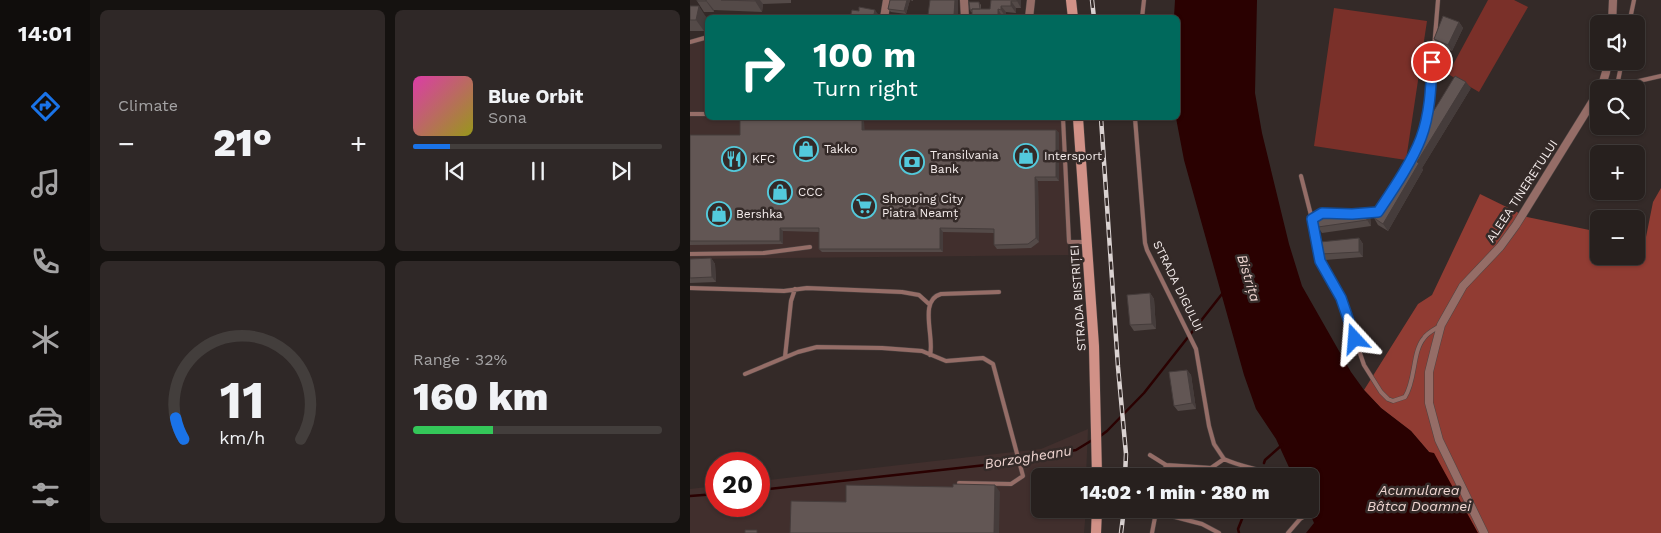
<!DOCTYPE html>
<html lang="en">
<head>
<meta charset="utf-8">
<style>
  :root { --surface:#27201e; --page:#2f2827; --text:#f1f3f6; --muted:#a4a3a4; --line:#433e3c; --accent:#1a73e8 }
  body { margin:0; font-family:"Work Sans",sans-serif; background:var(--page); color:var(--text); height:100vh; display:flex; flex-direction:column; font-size:19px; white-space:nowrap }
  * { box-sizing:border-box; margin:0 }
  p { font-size:16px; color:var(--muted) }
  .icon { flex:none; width:28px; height:28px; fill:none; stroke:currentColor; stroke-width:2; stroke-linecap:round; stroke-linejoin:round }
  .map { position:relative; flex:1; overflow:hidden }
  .drawer { display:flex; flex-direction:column; gap:10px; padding:10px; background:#151210; width:600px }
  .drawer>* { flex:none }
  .top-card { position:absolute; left:15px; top:15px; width:475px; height:105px; border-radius:8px; box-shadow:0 1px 4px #0004,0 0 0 1px var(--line); background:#00695c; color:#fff; overflow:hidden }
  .tools { position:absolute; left:900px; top:15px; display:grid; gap:10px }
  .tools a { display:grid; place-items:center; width:55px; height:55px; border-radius:8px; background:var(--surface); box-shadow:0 1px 4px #0004,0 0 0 1px var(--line); font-size:25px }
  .speed { position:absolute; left:15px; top:452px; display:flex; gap:10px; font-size:25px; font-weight:700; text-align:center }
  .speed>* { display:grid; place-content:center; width:65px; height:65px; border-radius:50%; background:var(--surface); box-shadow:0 1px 4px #0004,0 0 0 1px var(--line); line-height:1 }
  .speed .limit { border:8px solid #d22; background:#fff; color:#111 }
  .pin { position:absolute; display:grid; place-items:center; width:42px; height:42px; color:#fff; margin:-21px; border:2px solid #fff; border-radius:50%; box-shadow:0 1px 5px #0007 }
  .me { position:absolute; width:55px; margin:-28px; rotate:341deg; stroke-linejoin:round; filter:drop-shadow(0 0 4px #0008) }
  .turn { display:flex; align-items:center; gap:18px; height:105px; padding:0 25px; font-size:22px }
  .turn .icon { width:65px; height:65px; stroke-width:2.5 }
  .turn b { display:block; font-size:35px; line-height:42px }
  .big { font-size:38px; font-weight:800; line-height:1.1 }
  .drawer .tile { flex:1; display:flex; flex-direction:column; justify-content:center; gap:8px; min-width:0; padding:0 18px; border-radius:8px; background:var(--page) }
  .drawer .dial { align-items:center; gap:0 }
  .dial svg { height:130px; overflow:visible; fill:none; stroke:var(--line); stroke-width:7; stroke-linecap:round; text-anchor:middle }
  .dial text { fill:var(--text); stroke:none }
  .song { display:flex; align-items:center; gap:15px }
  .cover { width:60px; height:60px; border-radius:8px; background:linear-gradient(135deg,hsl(320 70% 55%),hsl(60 70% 35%)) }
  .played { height:5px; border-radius:2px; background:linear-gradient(90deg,var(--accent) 15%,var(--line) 15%) }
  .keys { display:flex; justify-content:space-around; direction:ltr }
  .heat { display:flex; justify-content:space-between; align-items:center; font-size:28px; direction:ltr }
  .charge { height:8px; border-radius:4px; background:linear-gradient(90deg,#34c759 32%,var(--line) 0) }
  .drawer .tiles { flex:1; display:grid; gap:10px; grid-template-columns:repeat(2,1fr) }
  .trip { position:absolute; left:341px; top:468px; width:288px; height:50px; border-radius:8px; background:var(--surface); box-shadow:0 1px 4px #0004,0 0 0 1px var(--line); font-weight:800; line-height:50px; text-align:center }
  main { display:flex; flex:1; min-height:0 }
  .tab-bar { display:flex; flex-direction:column; width:90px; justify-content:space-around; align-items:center; background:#100d0c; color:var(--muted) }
  .tab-bar .icon { width:35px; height:35px }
  .tab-bar .on { color:var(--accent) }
  .tab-bar b { font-size:22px; color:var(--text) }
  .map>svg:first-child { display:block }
  .built { fill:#412f2d }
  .green { fill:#7a3029 }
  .forest { fill:#913c33 }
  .water { fill:#2a0101 }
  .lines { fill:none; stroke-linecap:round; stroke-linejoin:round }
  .stream { stroke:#2a0101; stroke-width:2.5 }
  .service-casing { stroke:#4f4543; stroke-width:5 }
  .minor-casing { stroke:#4f4543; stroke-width:9 }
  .secondary-casing { stroke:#4f4543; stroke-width:11 }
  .service { stroke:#956d67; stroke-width:4 }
  .minor { stroke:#956d67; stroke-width:8 }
  .secondary { stroke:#d19187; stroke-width:10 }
  .rail-casing { stroke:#dad2d1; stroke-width:4.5 }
  .rail { stroke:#342a28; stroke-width:2.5; stroke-dasharray:8; stroke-linecap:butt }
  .wall { fill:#544a48 }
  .shaded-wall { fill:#453c3b }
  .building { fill:#625654; stroke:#453c3b }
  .route-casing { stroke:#114b97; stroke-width:12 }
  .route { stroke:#1a73e8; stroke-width:9 }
  .labels { text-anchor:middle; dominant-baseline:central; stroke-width:5; stroke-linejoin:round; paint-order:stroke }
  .poi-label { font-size:12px; fill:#f5edec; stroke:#342a28; text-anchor:start }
  .street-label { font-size:12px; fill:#f5edec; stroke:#342a28 }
  .water-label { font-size:14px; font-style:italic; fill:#efd5d1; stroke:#342a28 }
</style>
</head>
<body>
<main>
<nav class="tab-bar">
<b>14:01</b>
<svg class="icon on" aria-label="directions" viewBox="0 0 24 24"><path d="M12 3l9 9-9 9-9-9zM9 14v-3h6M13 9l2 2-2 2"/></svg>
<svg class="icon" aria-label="music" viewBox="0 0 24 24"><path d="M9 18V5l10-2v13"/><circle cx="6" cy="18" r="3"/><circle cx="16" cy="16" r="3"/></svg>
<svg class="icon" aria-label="phone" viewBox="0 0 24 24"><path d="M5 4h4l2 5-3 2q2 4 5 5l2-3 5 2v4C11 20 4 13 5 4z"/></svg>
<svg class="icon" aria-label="climate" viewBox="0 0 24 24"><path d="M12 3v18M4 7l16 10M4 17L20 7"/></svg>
<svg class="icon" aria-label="car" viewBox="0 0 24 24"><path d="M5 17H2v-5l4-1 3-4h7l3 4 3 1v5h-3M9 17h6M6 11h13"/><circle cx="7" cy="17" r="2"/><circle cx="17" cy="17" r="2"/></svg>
<svg class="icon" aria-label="filters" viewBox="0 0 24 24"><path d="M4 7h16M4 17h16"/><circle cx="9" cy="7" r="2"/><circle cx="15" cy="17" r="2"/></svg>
</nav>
<section class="drawer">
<div class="tiles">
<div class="tile"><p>Climate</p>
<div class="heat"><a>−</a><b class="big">21°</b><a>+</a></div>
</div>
<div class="tile">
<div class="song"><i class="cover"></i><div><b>Blue Orbit</b><p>Sona</p></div></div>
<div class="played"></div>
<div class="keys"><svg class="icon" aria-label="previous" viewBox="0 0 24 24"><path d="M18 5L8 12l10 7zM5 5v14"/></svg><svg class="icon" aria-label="pause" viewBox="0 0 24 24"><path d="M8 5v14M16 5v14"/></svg><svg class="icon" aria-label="next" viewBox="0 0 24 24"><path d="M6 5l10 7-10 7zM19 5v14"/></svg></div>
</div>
<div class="tile dial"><svg viewBox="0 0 100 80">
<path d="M14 69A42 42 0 1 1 86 69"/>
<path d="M14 69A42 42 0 0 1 9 56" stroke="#1a73e8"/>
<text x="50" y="56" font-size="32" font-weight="700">11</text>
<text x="50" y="72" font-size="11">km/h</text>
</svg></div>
<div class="tile"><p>Range · 32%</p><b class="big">160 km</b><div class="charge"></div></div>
</div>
</section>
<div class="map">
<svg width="971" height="533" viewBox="0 0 971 533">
  <rect width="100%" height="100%" fill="#342a28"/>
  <path class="built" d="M17 36 18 118H373L380 255 0 259V41Z
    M398 429 396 476H350V509H396L394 533H0V489L26 486V506H69V481L351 449Z"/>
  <path class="green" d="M798 0H824L838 7 789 92 758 74Z
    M644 8 737 21 716 160 624 146Z"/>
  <path class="forest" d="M971 188V533H786L739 452 721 431 691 408 674 390 728 304 742 295 790 194 837 217 909 232V256H946V240L955 242 963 202Z"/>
  <path class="water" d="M485 0H567L565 93 572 133 599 244 612 286 661 372 674 390 691 408 721 431 739 452 744 453 788 533H616L624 523 618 509H620V476H603L586 439 566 409 554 375 494 160 486 118H488V18L484 17Z"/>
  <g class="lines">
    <path class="stream" d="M409 437 417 431 454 393 532 294
      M574 463 575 460 592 445
      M69 490 314 463 386 450 404 439
      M0 496 26 494
      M549 533 548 529 556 509"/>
    <defs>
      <path id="service" d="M452 18 454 0
        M939 24 944 0
        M0 42 18 37
        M912 86H927L932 61
        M927 86 971 76
        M0 114H18
        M372 118H373L379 242H395
        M445 118 455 243 457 250 506 349 519 426 524 444 534 459
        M732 134 740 97 748 0
        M611 176 622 219 630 261 651 298 674 365 691 392 698 399 703 401 715 397C726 380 722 352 734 338 737 333 745 329 750 326
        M672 213 688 212 691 207
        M622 219 632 213H660
        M0 254 74 253 120 247
        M0 288 94 291 117 288 212 292 229 295 239 304
        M240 355C245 338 228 300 251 294L309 292
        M95 357 101 301 105 289
        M55 374 108 352 127 347 192 348 232 351 256 361 293 358 303 364 333 476 321 484 269 483
        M460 455 476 465 521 468 534 459C551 467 570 469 587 476
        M473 476 476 465
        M466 509V512L512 524 529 533
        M462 533 466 512
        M598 533 610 519 618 514"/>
      <path id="minor" d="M274 0 275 18
        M194 18 197 0
        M339 18 341 0
        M922 24 923 0
        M911 89 916 72 918 61
        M794 533 749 440 739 403V372L745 348 751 325 773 286 810 247 826 225 909 91"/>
      <path id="secondary" d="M381 0 383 18
        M388 118 404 346 407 476
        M406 533 407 509"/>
    </defs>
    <use href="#service" class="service-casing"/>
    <use href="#minor" class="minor-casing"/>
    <use href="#secondary" class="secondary-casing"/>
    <use href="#service" class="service"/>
    <use href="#minor" class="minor"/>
    <use href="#secondary" class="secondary"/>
    <defs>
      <path id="rail" d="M402 0 404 18
        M411 118 428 367 436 454 435 476
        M431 533 434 509"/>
    </defs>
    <use href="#rail" class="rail-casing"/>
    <use href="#rail" class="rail"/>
  </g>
  <path class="wall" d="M7 0H101V3L73 4 72 12 24 10V12H14L7 1Z
    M200 0H223V1L220 0 216 14 201 12 198 9Z
    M301 0H331V8H326V13L316 12 315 16H312V18H283L282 12H281L280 10 291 4V9H300Z
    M0 6 16 17 14 31H0Z
    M769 22 773 28 762 51 748 45 744 39Z
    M781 88 732 168 733 170 698 231 688 225 684 218 723 150 721 148Z
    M134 118H172L174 121V130H366L369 133V181H348L349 242 341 248 307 249 304 245V233L253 232V252H132L129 249V232L93 231V244L0 245V135H50Z
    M680 216 681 226 632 233 628 227Z
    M669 238 673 244V257L635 260 631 254Z
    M21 258 25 264 26 282 0 283V259Z
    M460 293 464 299 466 329 444 331 440 325Z
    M497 370 501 375 506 409 488 411 484 406Z"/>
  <path class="shaded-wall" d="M16 0 24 10V12L16 1Z
    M65 0H70L73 4 72 12 65 1Z
    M217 0H220L216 14 214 11Z
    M265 0H268V18H266L264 15Z
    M327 0H331V8L327 1Z
    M321 1 326 8V13L321 6Z
    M9 6 16 17 14 31 6 20Z
    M311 6 316 12 315 16 311 10Z
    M308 9 312 16V18H308Z
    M185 10 188 14 187 18H183Z
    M769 22 773 28 762 51 758 45Z
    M776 82 781 88 732 168 733 170 698 231 693 224 727 162Z
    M172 118 174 121 175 133 172 130Z
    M366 130 369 133V181L366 177Z
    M345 177 348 181 349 242 346 238Z
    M676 211 680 216 681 226 677 220Z
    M90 228 93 231V244L90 241Z
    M250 228 253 232V252L250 249Z
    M669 238 673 244V257L669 252Z
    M21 258 25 264 26 282 22 277Z
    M460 293 464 299 466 329 462 324Z
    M497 370 501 375 506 409 502 403Z
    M305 485 310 492 309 533H304Z"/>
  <path class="building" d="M7 0H16V1H7Z
    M31 0H65V1Z
    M200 0H217L214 11 198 9Z
    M240 0H265L264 15H266V18H241V15H238Z
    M301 0H327V1H321V6H311V10L308 9V18H289V17H282V9H300Z
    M279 2H289L290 9H282V10H280Z
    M0 6H9L6 20H0Z
    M169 7 185 10 183 18H160L162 10 169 11Z
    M753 16 769 22 758 45 744 39Z
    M765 76 776 82 727 162 729 163 693 224 684 218 723 150 721 148Z
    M134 118H172V130H366V177H345L346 238 338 244 304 245V229L250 228V249H129V228H90V241H0V135H50V119Z
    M676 211 677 220 628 227 627 217Z
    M669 238V252L631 254 630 242Z
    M21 258 22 277 0 278V259Z
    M460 293 462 324 440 325 437 295Z
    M497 370 502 403 484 406 479 372Z
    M263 484 305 485 304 533H100L101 501 156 502V485L263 487Z
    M55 530H67V533H55Z"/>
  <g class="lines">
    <defs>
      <path id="route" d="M665 339 651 298 630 261 622 219 632 213 662 214 688 212C702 191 722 162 731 138 740 114 741 87 742 62"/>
    </defs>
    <use href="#route" class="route-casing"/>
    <use href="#route" class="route"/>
  </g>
  <defs>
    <symbol id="shop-ring" viewBox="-11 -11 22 22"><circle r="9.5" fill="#342a28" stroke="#53cadc" stroke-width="1.5"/><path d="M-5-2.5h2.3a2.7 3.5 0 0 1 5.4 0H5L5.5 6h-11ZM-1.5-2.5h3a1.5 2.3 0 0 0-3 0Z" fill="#53cadc"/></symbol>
    <symbol id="restaurant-ring" viewBox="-11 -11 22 22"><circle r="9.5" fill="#342a28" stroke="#53cadc" stroke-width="1.5"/><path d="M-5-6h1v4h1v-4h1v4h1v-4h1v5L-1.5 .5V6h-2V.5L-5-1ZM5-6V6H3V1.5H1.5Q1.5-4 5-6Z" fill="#53cadc"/></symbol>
    <symbol id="bank-ring" viewBox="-11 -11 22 22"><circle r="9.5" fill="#342a28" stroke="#53cadc" stroke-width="1.5"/><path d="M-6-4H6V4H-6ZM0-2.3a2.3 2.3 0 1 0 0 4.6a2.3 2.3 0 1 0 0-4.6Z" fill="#53cadc"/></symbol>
    <symbol id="supermarket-ring" viewBox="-11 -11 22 22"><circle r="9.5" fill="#342a28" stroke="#53cadc" stroke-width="1.5"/><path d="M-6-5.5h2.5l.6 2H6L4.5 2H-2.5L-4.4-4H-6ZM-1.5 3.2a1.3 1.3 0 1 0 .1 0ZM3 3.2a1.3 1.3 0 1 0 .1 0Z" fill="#53cadc"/></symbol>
  </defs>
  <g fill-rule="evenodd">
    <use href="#shop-ring" x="102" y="135" width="28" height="28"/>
    <use href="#shop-ring" x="322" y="142" width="28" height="28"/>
    <use href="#restaurant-ring" x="30" y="145" width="28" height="28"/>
    <use href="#bank-ring" x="208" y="148" width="28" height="28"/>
    <use href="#shop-ring" x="76" y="178" width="28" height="28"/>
    <use href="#supermarket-ring" x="160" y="192" width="28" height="28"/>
    <use href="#shop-ring" x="15" y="200" width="28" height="28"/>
  </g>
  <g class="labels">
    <g class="poi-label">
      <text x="134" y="149">Takko</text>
      <text x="240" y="155">Transilvania<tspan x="240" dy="14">Bank</tspan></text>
      <text x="354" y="156">Intersport</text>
      <text x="62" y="159">KFC</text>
      <text x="108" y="192">CCC</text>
      <text x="192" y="199">Shopping City<tspan x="192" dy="14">Piatra Neamț</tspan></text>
      <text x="46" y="214">Bershka</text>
    </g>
    <g class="street-label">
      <text transform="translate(832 191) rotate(-57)">ALEEA TINERETULUI</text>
      <text transform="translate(488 286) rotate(64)">STRADA DIGULUI</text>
      <text transform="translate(388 298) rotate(-94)">STRADA BISTRIȚEI</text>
    </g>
    <g class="water-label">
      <text transform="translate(559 278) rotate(73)">Bistrița</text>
      <text transform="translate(338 457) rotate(-9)">Borzogheanu</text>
      <text x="729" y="490">Acumularea<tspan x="729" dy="16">Bâtca Doamnei</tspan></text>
    </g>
  </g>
</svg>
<div class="tools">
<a><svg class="icon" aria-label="sound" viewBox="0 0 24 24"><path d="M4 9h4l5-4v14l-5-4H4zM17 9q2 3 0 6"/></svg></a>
<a><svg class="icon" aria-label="search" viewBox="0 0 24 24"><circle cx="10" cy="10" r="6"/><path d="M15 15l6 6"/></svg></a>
<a>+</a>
<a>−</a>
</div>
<div class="speed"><div class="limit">20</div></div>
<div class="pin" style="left:742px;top:62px;background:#d93025"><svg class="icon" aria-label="arrive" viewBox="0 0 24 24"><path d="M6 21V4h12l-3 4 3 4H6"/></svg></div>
<svg class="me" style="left:665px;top:339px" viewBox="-20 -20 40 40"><path d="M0-17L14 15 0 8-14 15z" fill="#1a73e8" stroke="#fff" stroke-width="4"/></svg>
<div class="trip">14:02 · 1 min · 280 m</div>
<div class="top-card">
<div class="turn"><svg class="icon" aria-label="right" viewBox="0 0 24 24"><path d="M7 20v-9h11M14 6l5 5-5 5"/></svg><div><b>100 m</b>Turn right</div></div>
</div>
</div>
</main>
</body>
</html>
